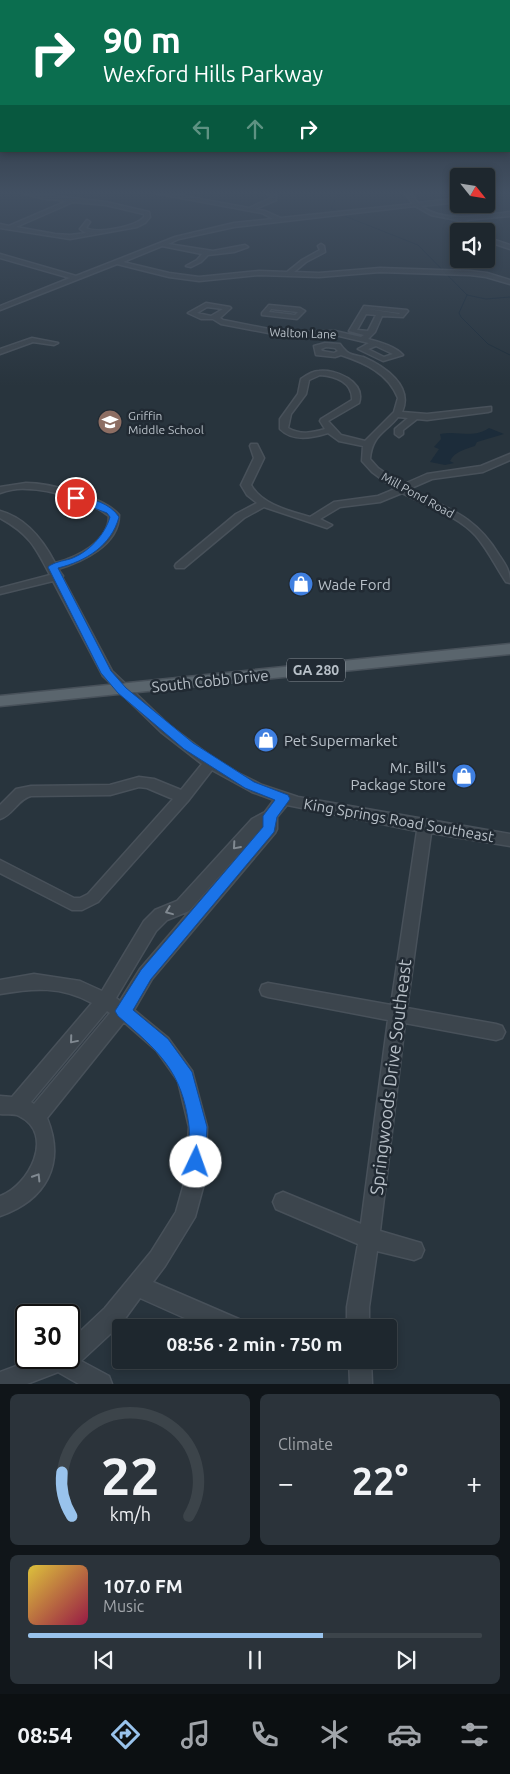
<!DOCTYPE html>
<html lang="en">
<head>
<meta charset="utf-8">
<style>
  :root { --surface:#1e272e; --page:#2b333a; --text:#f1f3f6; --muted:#a1a5aa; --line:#3c444a; --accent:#99c3ec }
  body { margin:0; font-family:Ubuntu,sans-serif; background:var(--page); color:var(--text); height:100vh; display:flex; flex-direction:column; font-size:19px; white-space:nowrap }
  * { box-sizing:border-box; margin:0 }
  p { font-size:16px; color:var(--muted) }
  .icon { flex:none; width:28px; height:28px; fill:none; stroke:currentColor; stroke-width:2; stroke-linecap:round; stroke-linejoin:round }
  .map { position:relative; height:1384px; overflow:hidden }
  .panel { display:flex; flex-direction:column; gap:10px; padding:10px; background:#101519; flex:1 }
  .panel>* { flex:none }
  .guide { position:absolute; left:0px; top:0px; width:510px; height:152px; box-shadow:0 2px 8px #0003,0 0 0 1px var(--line); background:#0b6e4f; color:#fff; overflow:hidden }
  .needle { width:32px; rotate:120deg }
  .controls { position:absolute; left:450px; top:168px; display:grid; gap:10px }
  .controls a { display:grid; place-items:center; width:45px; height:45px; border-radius:5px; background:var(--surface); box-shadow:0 2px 8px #0003,0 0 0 1px var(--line); font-size:25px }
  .speed { position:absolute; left:15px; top:1304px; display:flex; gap:10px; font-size:25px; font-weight:700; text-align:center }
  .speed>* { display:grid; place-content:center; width:65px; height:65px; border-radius:50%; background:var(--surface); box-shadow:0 2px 8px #0003,0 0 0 1px var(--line); line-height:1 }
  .speed .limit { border:2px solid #111; border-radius:8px; background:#fff; color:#111 }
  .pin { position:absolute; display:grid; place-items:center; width:42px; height:42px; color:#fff; margin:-21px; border:2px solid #fff; border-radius:50%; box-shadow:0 1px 5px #0007 }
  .me { position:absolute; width:55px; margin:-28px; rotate:3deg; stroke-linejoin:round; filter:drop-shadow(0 0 4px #0008) }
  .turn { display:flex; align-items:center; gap:18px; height:105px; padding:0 20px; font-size:22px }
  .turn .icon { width:65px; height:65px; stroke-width:2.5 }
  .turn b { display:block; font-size:35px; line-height:42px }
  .lanes { display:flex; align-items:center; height:48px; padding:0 20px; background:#0003; justify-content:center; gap:25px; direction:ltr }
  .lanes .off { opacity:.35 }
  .big { font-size:38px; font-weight:700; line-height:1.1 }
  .panel .widget { flex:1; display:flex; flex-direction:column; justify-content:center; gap:8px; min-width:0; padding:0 18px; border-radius:8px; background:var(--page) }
  .panel .dial { align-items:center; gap:0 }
  .dial svg { height:130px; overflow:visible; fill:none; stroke:var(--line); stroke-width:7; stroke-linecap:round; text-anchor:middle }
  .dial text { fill:var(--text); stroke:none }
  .song { display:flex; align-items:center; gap:15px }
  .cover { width:60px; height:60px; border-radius:8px; background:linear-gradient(135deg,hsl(50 70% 55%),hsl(340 70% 35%)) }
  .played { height:5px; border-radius:2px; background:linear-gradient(90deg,var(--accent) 65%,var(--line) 65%) }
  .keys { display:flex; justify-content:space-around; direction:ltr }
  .heat { display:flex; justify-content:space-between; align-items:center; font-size:28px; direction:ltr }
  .panel .tiles { flex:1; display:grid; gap:10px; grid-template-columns:1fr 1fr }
  .widget:last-child { grid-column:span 2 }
  .trip { position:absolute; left:112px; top:1319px; width:285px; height:50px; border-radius:5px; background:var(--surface); box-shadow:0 2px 8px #0003,0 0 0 1px var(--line); font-weight:700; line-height:50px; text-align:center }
  .tab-bar { display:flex; height:80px; justify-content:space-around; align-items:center; background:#0c1012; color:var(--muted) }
  .tab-bar .icon { width:35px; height:35px }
  .tab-bar .active { color:var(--accent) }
  .tab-bar b { font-size:22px; color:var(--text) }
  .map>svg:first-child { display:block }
  .water { fill:#1c2c3a }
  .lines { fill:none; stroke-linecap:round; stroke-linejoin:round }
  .stream { stroke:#1c2c3a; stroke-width:1 }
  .minor-casing { stroke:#48515a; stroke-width:3 }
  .major-casing { stroke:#48515a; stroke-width:3 }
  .minor { fill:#3c454d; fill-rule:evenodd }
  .major { fill:#5a656d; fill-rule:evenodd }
  .oneway { stroke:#808991 }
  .route { fill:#1a73e8; stroke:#114b97 }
  .labels { text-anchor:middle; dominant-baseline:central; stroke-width:5; stroke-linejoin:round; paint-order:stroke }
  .far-street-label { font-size:12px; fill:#b8c0c8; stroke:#212a33 }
  .far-poi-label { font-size:12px; fill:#b8c0c8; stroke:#212a33; text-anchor:start }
  .shield { fill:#212a33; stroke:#8b939b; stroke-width:1 }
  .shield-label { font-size:14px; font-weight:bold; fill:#b8c0c8 }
  .poi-label { font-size:15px; fill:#b8c0c8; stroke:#212a33; text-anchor:start }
  .street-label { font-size:15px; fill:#b8c0c8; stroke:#212a33 }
  .near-street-label { font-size:18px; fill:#b8c0c8; stroke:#212a33 }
</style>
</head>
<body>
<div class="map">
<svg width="510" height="1384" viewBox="0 0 510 1384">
  <rect width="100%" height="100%" fill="#28343d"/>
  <path class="water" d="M489 428 504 434 477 442 475 446C466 449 455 451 450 461L454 463 445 465 430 462 439 449 434 447 441 439 440 434C457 430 474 439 489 428Z"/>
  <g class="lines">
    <path class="stream" d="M339 212 331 208 335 200 343 192
      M342 215 418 245 467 295 486 299 510 297
      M467 295 459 313 461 317 488 344 510 355"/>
    <defs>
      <path id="minor" d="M20 192 106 202 149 212 150 217 145 223 137 227 70 239 0 228V224L9 226 67 201 40 198ZM73 202 106 205 144 214V217C136 227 97 234 86 228L90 222 87 220 80 229 86 233 70 235 55 234 16 227Z
        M149 192H162L249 208 271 198V196L263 192H271L276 195V200L255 209 265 211 281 218 413 204 404 192H410L418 203 459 198V202L421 206C445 224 482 215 510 212V216L466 220 472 231H466L461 221 431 215 415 206 234 227 179 239 168 244 213 251 245 245 248 247 234 252 208 255 201 262 191 267 186 266 197 260 202 254 162 246 123 262 169 273 199 277 259 271 287 272 302 260 320 250 318 246 321 244 324 246 325 252 306 262 294 272 319 273 380 268 470 271 487 273 510 280V284L486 277 470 275 380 272 319 277 259 275 199 281 169 277 117 264 0 310V306L70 278 0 258V254L76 276 175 237 234 223 273 219 262 213Z
        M486 237 510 245V249L486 241Z
        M206 303 230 307 231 308 220 318 223 320 284 332 335 331 361 337 364 335 349 331 364 306 407 310 408 311 403 317 382 316 375 332 368 339C379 342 395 346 403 355L383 361 358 349 369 343 335 335 284 336 221 324 213 319H201L188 313ZM207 307 223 309 211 316 197 313ZM368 309 400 313 399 314ZM366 314 376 315 368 331 357 330ZM376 346 393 354 384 357 368 349Z
        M269 305 300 308 305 311 297 319 262 315V313ZM271 309 298 312 295 315 269 312Z
        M32 338 58 343 54 345 33 342 0 354V349Z
        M325 343 340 344C342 347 346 351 347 352 351 355 358 356 363 357 384 366 414 386 402 412L427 414 491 407V411L488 412 427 420 417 419 403 430V434L399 437 395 434V429L408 418 398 417C385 433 372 435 370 459L378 468 402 485 427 474 481 466 510 454V460L483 472 432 479 409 489C448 509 475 515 499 555 506 565 510 571 510 583L506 582C496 567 488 550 476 536 457 515 426 506 402 493L380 502 340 507 320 519 332 525 327 528 264 507 244 518 184 568H176L175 566 176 564 236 514 257 503 247 495 241 485 254 458 250 446 251 444H257L264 458 251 485C262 505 290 511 310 517L334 502 378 496 395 489 372 472 362 461 363 446 339 441 328 433C312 438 293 442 280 429V419L298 394 301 379C305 376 313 371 319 371 336 369 366 382 359 403L328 421 341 435 365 441 394 412 398 398C388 373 365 363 341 355L335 357 316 355 314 346ZM326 347 335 348 338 351 334 353 322 351 321 349ZM320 375C335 376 353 382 352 400L321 419 320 421 325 429C312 433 300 435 288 428L291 414 306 394 309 380Z
        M26 483C49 483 104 497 119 515 119 545 82 562 58 569L63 576 62 577 112 671 170 726 213 758 238 773 262 785 298 797 510 834V846L431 833 407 1008 496 1024 502 1026 505 1032 502 1038 496 1040 405 1023 380 1231 421 1243 424 1250 421 1257 414 1260 377 1251 369 1307V1328H347V1307L358 1244 276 1209 273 1202 276 1195 283 1192 361 1224 388 1020 268 997 262 995 260 990 262 985 268 983 391 1005 417 831 287 805 277 817V829L275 833 152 979 134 1010 168 1038 192 1071 207 1127 205 1180 195 1217 165 1266 153 1282 241 1320 244 1328H207L140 1298 121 1324 81 1361 109 1376 112 1384H79L58 1372 27 1384H0V1372L38 1358H69V1342L105 1308 151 1252 176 1212 185 1180 189 1127 178 1081 156 1050 124 1022 47 1118C66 1164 46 1200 0 1216V1196C29 1186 56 1134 19 1116 14 1113 6 1115 0 1114V1096L12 1097 92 1003C61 986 34 988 0 994V980L34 974 80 981 102 991 144 921 155 910 177 901 252 819 265 812 274 800 252 792 212 770 188 801 98 902 82 910H72L0 873V860L74 898H80L88 894 173 799 147 788 139 787 110 795 31 796C18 799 13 815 0 819V805L16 789 31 786 110 785 139 777 154 779 181 790 202 764 161 732 103 676 53 581 0 594V588L50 575C35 546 29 534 0 518V511C26 518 43 540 55 563 76 558 109 542 109 516 92 502 50 489 27 489 18 488 9 490 0 493V487ZM263 826 140 969 120 1001 116 998 156 931 167 920 189 911ZM107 1011 110 1013 34 1104 31 1102Z
        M349 1360H371L372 1384H350Z"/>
      <path id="major" d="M510 644V654L0 706V696Z"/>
    </defs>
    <use href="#minor" class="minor-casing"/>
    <use href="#major" class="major-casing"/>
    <use href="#minor" class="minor"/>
    <use href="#major" class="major"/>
  </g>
  <defs><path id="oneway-chevron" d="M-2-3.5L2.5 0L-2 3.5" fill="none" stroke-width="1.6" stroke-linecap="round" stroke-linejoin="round" transform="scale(1.25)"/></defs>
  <g class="oneway">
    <use href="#oneway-chevron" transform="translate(236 846) rotate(131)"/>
    <use href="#oneway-chevron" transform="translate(169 911) rotate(158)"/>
    <use href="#oneway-chevron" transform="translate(73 1040) rotate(130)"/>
    <use href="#oneway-chevron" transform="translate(37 1177) rotate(-58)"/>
  </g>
  <linearGradient id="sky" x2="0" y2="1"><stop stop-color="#161d22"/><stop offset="0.5" stop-color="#425062"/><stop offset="1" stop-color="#425062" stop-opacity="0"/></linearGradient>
  <rect width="510" height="386" fill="url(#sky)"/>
  <path class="route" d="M76 495C92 499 110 503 119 517 111 546 86 561 58 568L111 671 126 688 193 743 254 782 288 795 290 799 277 817 274 832 151 979 133 1010 168 1039 192 1072 207 1127 205 1162 203 1168 196 1171 190 1168C185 1155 191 1140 189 1126 182 1070 158 1051 118 1016L115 1011 141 970 263 827V816L275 800 245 788 184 749 118 693 101 673 48 567C54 562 63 561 70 559 88 553 105 535 110 517L107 513 73 500 71 498Z"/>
  <defs>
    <symbol id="school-disc" viewBox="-11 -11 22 22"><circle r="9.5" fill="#8d6e63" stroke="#212a33"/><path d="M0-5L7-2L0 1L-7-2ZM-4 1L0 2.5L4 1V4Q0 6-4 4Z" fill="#fff"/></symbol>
    <symbol id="shop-disc" viewBox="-11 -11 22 22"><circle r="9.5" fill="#3f7fe0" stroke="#212a33"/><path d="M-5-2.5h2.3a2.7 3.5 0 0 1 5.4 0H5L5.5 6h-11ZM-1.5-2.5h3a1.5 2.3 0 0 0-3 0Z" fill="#fff"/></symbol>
  </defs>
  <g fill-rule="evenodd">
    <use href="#school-disc" x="96" y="408" width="28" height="28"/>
    <use href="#shop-disc" x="287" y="570" width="28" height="28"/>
    <use href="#shop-disc" x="252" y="726" width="28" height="28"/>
    <use href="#shop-disc" x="450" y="762" width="28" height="28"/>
  </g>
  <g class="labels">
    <g class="far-street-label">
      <text transform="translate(303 333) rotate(2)">Walton Lane</text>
      <text transform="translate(418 495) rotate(29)">Mill Pond Road</text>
    </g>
    <g class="far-poi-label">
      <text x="128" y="415">Griffin<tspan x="128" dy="14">Middle School</tspan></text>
    </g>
    <rect class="shield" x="287" y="658.5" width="58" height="23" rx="4"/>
    <g class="shield-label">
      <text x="316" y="670">GA 280</text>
    </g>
    <g class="poi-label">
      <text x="318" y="584">Wade Ford</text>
      <text x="284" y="740">Pet Supermarket</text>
      <text x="446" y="767" text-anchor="end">Mr. Bill's<tspan x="446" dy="17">Package Store</tspan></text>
    </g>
    <g class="street-label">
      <text transform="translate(210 681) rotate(-6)">South Cobb Drive</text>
      <text transform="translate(399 820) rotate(10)">King Springs Road Southeast</text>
    </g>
    <g class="near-street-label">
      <text transform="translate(390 1077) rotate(-83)">Springwoods Drive Southeast</text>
    </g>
  </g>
</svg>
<div class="controls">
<a><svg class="needle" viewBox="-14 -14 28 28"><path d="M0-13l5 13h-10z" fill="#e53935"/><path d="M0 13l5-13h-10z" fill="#a1a5aa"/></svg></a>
<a><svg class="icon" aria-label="sound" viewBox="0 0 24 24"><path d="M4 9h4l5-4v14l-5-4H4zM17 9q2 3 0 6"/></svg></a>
</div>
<div class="speed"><div class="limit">30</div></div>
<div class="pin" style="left:76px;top:498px;background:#d93025"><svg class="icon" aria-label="arrive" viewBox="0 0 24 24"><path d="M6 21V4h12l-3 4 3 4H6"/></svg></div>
<svg class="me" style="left:196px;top:1162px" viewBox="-20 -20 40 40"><circle r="19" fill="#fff"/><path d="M0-13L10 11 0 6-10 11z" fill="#1a73e8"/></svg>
<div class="trip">08:56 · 2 min · 750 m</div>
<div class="guide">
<div class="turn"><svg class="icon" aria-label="right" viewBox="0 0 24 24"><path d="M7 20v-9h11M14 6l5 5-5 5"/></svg><div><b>90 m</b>Wexford Hills Parkway</div></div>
<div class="lanes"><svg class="icon off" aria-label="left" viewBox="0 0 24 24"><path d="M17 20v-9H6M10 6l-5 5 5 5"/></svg><svg class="icon off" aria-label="ahead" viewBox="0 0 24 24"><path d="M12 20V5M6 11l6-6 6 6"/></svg><svg class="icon" aria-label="right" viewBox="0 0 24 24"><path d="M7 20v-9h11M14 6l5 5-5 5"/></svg></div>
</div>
</div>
<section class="panel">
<div class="tiles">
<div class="widget dial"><svg viewBox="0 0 100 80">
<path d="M14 69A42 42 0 1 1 86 69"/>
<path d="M14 69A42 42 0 0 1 8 42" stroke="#99c3ec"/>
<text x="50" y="56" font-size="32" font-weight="700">22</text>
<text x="50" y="72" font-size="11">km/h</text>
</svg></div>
<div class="widget"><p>Climate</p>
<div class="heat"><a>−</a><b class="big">22°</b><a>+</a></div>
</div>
<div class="widget">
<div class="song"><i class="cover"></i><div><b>107.0 FM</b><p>Music</p></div></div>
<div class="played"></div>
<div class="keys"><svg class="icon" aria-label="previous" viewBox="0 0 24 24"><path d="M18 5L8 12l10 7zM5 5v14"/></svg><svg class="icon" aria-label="pause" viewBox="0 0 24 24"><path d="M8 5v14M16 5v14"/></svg><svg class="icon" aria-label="next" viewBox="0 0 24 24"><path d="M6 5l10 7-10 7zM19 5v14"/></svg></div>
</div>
</div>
</section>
<nav class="tab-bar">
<b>08:54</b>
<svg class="icon active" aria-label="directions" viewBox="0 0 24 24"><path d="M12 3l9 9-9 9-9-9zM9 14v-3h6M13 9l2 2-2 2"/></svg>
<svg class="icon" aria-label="music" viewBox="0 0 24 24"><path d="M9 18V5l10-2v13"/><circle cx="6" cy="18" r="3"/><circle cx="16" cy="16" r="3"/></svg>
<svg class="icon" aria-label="phone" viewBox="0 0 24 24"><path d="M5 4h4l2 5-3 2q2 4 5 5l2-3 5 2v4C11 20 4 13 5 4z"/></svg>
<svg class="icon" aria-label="climate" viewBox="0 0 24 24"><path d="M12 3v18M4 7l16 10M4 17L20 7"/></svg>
<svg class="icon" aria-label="car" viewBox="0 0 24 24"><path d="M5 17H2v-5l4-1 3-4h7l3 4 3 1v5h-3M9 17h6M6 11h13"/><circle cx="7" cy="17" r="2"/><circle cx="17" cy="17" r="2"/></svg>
<svg class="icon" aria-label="filters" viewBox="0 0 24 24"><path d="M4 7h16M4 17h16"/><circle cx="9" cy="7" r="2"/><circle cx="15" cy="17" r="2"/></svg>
</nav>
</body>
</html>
